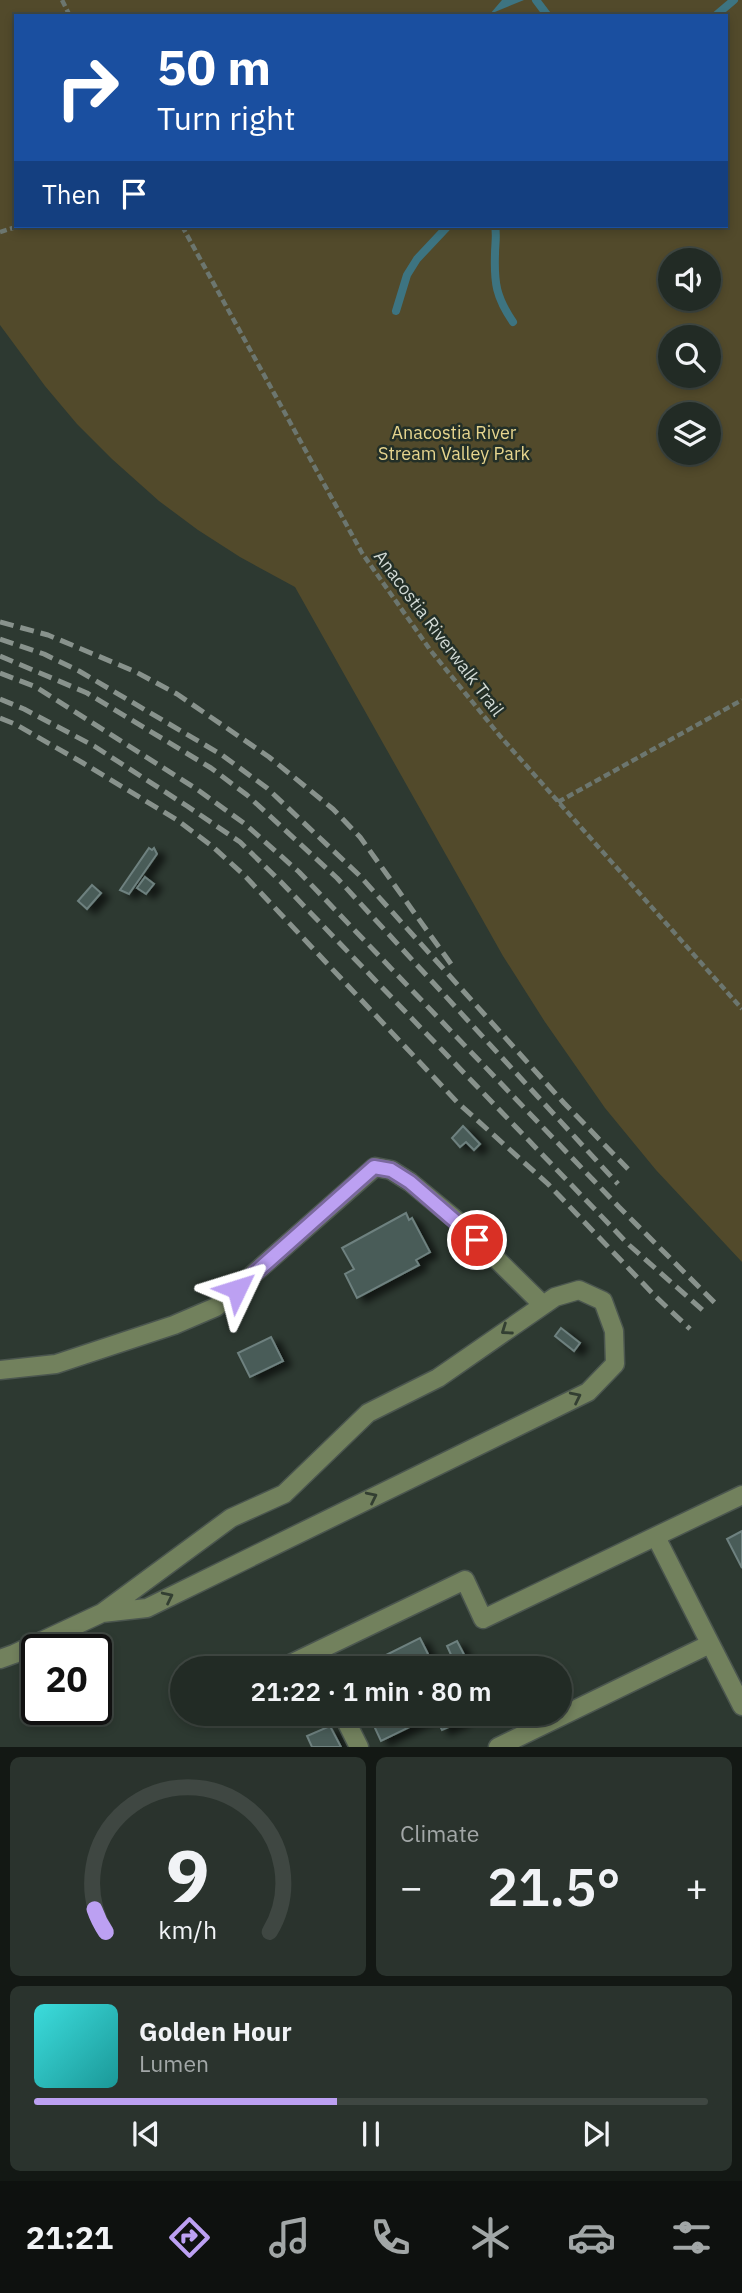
<!DOCTYPE html>
<html lang="en">
<head>
<meta charset="utf-8">
<style>
  :root { --surface:#222b25; --page:#2a332d; --text:#f1f3f6; --muted:#a2a7a7; --line:#3f4742; --accent:#bca0f2 }
  body { margin:0; font-family:"IBM Plex Sans",sans-serif; background:var(--page); color:var(--text); height:100vh; display:flex; flex-direction:column; font-size:26px; white-space:nowrap }
  * { box-sizing:border-box; margin:0 }
  p { font-size:23px; color:var(--muted) }
  .icon { flex:none; width:38px; height:38px; fill:none; stroke:currentColor; stroke-width:2; stroke-linecap:round; stroke-linejoin:round }
  .map { position:relative; height:1747px; overflow:hidden }
  .details { display:flex; flex-direction:column; gap:10px; padding:10px; background:#131814; flex:1 }
  .details>* { flex:none }
  .top-card { position:absolute; left:14px; top:14px; width:714px; height:214px; border-radius:0px; box-shadow:0 4px 10px #0003,0 0 0 2px var(--line); background:#1a4fa0; color:#fff; overflow:hidden }
  .buttons { position:absolute; left:658px; top:248px; display:grid; gap:14px }
  .buttons a { display:grid; place-items:center; width:63px; height:63px; border-radius:50%; background:var(--surface); box-shadow:0 4px 10px #0003,0 0 0 2px var(--line); font-size:35px }
  .speed { position:absolute; left:21px; top:1634px; display:flex; gap:14px; font-size:35px; font-weight:700; text-align:center }
  .speed>* { display:grid; place-content:center; width:91px; height:91px; border-radius:50%; background:var(--surface); box-shadow:0 4px 10px #0003,0 0 0 2px var(--line); line-height:1 }
  .speed .limit { border:4px solid #111; border-radius:10px; background:#fff; color:#111 }
  .pin { position:absolute; display:grid; place-items:center; width:60px; height:60px; color:#fff; margin:-30px; border:4px solid #fff; border-radius:50%; box-shadow:0 2px 7px #0007 }
  .me { position:absolute; width:77px; margin:-38px; rotate:49deg; stroke-linejoin:round; filter:drop-shadow(0 0 5px #0008) }
  .turn { display:flex; align-items:center; gap:24px; height:147px; padding:0 28px; font-size:32px }
  .turn .icon { width:91px; height:91px; stroke-width:2.5 }
  .turn b { display:block; font-size:49px; line-height:60px }
  .then { display:flex; align-items:center; height:66px; padding:0 28px; background:#0003; gap:14px; font-size:26px }
  .big { font-size:52px; font-weight:600; line-height:1.1 }
  .details .widget { flex:1; display:flex; flex-direction:column; justify-content:center; gap:10px; min-width:0; padding:0 24px; border-radius:10px; background:var(--page) }
  .details .dial { align-items:center; gap:0 }
  .dial svg { height:182px; overflow:visible; fill:none; stroke:var(--line); stroke-width:7; stroke-linecap:round; text-anchor:middle }
  .dial text { fill:var(--text); stroke:none }
  .song { display:flex; align-items:center; gap:21px }
  .cover { width:84px; height:84px; border-radius:10px; background:linear-gradient(135deg,hsl(180 70% 55%),hsl(180 70% 35%)) }
  .played { height:7px; border-radius:4px; background:linear-gradient(90deg,var(--accent) 45%,var(--line) 45%) }
  .keys { display:flex; justify-content:space-around; direction:ltr }
  .heat { display:flex; justify-content:space-between; align-items:center; font-size:38px; direction:ltr }
  .details .tiles { flex:1; display:grid; gap:10px; grid-template-columns:1fr 1fr }
  .widget:last-child { grid-column:span 2 }
  .trip { position:absolute; left:170px; top:1656px; width:402px; height:70px; border-radius:35px; background:var(--surface); box-shadow:0 4px 10px #0003,0 0 0 2px var(--line); font-weight:600; line-height:70px; text-align:center }
  .tab-bar { display:flex; height:112px; justify-content:space-around; align-items:center; background:#0e110f; color:var(--muted) }
  .tab-bar .icon { width:49px; height:49px }
  .tab-bar .on { color:var(--accent) }
  .tab-bar b { font-size:32px; color:var(--text) }
  .map>svg:first-child { display:block }
  .green { fill:#524a2b; fill-rule:evenodd }
  .water { fill:#3d7481 }
  .lines { fill:none; stroke-linecap:round; stroke-linejoin:round }
  .stream { stroke:#3d7481; stroke-width:8 }
  .building { fill:#495b59; stroke:#6e817f; stroke-width:2; filter:url(#shadow) }
  .minor-casing { stroke:#4b564f; stroke-width:21 }
  .path { stroke:#6c766f; stroke-width:4.5; stroke-dasharray:7 3.5; stroke-linecap:butt }
  .minor { stroke:#72815d; stroke-width:18 }
  .rail { stroke:#88928c; stroke-width:5; stroke-dasharray:14 7; stroke-linecap:butt }
  .oneway { stroke:#333f32 }
  .route-casing { stroke:#7a689d; stroke-width:18 }
  .route { stroke:#bca0f2; stroke-width:12 }
  .labels { text-anchor:middle; dominant-baseline:central; stroke-width:5; stroke-linejoin:round; paint-order:stroke }
  .park-label { font-size:18px; fill:#e6d58e; stroke:#232f27 }
  .street-label { font-size:18px; fill:#d2dad5; stroke:#232f27 }
</style>
</head>
<body>
<div class="map">
<svg width="742" height="1747" viewBox="0 0 742 1747">
  <defs>
    <filter id="shadow"><feDropShadow dx="8" dy="4.5" stdDeviation="3.5" flood-color="#0009"/></filter>
  </defs>
  <rect width="100%" height="100%" fill="#2d3931"/>
  <path class="green" d="M0 0H742V1262L656 1170 605 1108 545 1022 503 956 295 587 240 557 198 530 159 501 112 459 77 424 45 386 0 325ZM16 16H726V226H16ZM670 261H709V299H670ZM670 338H709V376H670ZM670 415H709V453H670Z"/>
  <path class="water" d="M502 0H524L490 14Z"/>
  <g class="lines">
    <path class="stream" d="M536 0 548 16
      M715 16 734 0
      M495 226C497 235 495 244 495 254 494 283 496 297 513 322
      M396 311 407 275 417 259 448 226"/>
  </g>
  <path class="building" d="M149 848 152 850 154 848 157 854 129 894 120 890Z
    M145 877 154 884 146 894 137 888Z
    M92 885 101 893 87 909 78 901Z
    M463 1126 480 1144 474 1150 466 1142 460 1147 452 1138Z
    M406 1213 409 1220 412 1218 430 1252 416 1260 419 1265 357 1298 345 1274 354 1269 342 1248Z
    M561 1328 580 1343 574 1351 555 1336Z
    M271 1337 283 1361 250 1377 238 1353Z
    M742 1531V1568L727 1539Z
    M420 1638 435 1668H360Z
    M457 1641 471 1668H457L447 1646Z
    M368 1713H458L462 1721 442 1730 434 1715 381 1741Z
    M330 1726 341 1747H312L307 1736Z"/>
  <g class="lines">
    <defs>
      <path id="minor" d="M0 1370 56 1364 174 1325 216 1307 375 1167 391 1170 410 1182 461 1224 543 1305
        M656 1537 742 1706
        M0 1659 14 1654 102 1613 231 1518 284 1494 368 1413 438 1378 555 1297 579 1290 603 1301 614 1331 615 1364 588 1392 147 1608 102 1613
        M282 1668 465 1580 483 1619 742 1495
        M342 1713 359 1747
        M498 1747 710 1644"/>
    </defs>
    <use href="#minor" class="minor-casing"/>
    <path class="path" d="M62 0 70 16
      M182 226 362 553 431 651 500 736 742 1009
      M0 232 19 226
      M558 802 742 700"/>
    <use href="#minor" class="minor"/>
    <path class="rail" d="M0 622 48 635 136 672 177 694 269 757 333 809 360 837 451 964
      M0 639 44 654 79 671 222 755 267 788 359 875 564 1103 628 1169
      M0 656 87 693 211 768 247 795 337 878 618 1184
      M0 673 36 687 198 790 245 824 299 872 619 1207 716 1304
      M0 699 24 709 94 746 187 806 240 842 281 882 629 1245 707 1314
      M0 718 15 724 83 763 177 820 212 846 245 876 457 1102 548 1184 656 1297 690 1329"/>
  </g>
  <defs><path id="oneway-chevron" d="M-2-3.5L2.5 0L-2 3.5" fill="none" stroke-width="1.6" stroke-linecap="round" stroke-linejoin="round" transform="scale(1.75)"/></defs>
  <g class="oneway">
    <use href="#oneway-chevron" transform="translate(506 1330) rotate(145)"/>
    <use href="#oneway-chevron" transform="translate(576 1397) rotate(-26)"/>
    <use href="#oneway-chevron" transform="translate(372 1497) rotate(-26)"/>
    <use href="#oneway-chevron" transform="translate(168 1597) rotate(-26)"/>
  </g>
  <g class="lines">
    <defs>
      <path id="route" d="M237 1289 374 1167 391 1170 410 1182 477 1240"/>
    </defs>
    <use href="#route" class="route-casing"/>
    <use href="#route" class="route"/>
  </g>
  <g class="labels">
    <g class="park-label">
      <text x="454" y="432">Anacostia River<tspan x="454" dy="21">Stream Valley Park</tspan></text>
    </g>
    <g class="street-label">
      <text transform="translate(439 633) rotate(53)">Anacostia Riverwalk Trail</text>
    </g>
  </g>
</svg>
<div class="buttons">
<a><svg class="icon" aria-label="sound" viewBox="0 0 24 24"><path d="M4 9h4l5-4v14l-5-4H4zM17 9q2 3 0 6"/></svg></a>
<a><svg class="icon" aria-label="search" viewBox="0 0 24 24"><circle cx="10" cy="10" r="6"/><path d="M15 15l6 6"/></svg></a>
<a><svg class="icon" aria-label="layers" viewBox="0 0 24 24"><path d="M12 4l9 5-9 5-9-5zM3 14l9 5 9-5"/></svg></a>
</div>
<div class="speed"><div class="limit">20</div></div>
<div class="pin" style="left:477px;top:1240px;background:#d93025"><svg class="icon" aria-label="arrive" viewBox="0 0 24 24"><path d="M6 21V4h12l-3 4 3 4H6"/></svg></div>
<svg class="me" style="left:237px;top:1289px" viewBox="-20 -20 40 40"><path d="M0-17L14 15 0 8-14 15z" fill="#bca0f2" stroke="#fff" stroke-width="4"/></svg>
<div class="trip">21:22 · 1 min · 80 m</div>
<div class="top-card">
<div class="turn"><svg class="icon" aria-label="right" viewBox="0 0 24 24"><path d="M7 20v-9h11M14 6l5 5-5 5"/></svg><div><b>50 m</b>Turn right</div></div>
<div class="then">Then<svg class="icon" aria-label="arrive" viewBox="0 0 24 24"><path d="M6 21V4h12l-3 4 3 4H6"/></svg></div>
</div>
</div>
<section class="details">
<div class="tiles">
<div class="widget dial"><svg viewBox="0 0 100 80">
<path d="M14 69A42 42 0 1 1 86 69"/>
<path d="M14 69A42 42 0 0 1 9 59" stroke="#bca0f2"/>
<text x="50" y="56" font-size="32" font-weight="700">9</text>
<text x="50" y="72" font-size="11">km/h</text>
</svg></div>
<div class="widget"><p>Climate</p>
<div class="heat"><a>−</a><b class="big">21.5°</b><a>+</a></div>
</div>
<div class="widget">
<div class="song"><i class="cover"></i><div><b>Golden Hour</b><p>Lumen</p></div></div>
<div class="played"></div>
<div class="keys"><svg class="icon" aria-label="previous" viewBox="0 0 24 24"><path d="M18 5L8 12l10 7zM5 5v14"/></svg><svg class="icon" aria-label="pause" viewBox="0 0 24 24"><path d="M8 5v14M16 5v14"/></svg><svg class="icon" aria-label="next" viewBox="0 0 24 24"><path d="M6 5l10 7-10 7zM19 5v14"/></svg></div>
</div>
</div>
</section>
<nav class="tab-bar">
<b>21:21</b>
<svg class="icon on" aria-label="directions" viewBox="0 0 24 24"><path d="M12 3l9 9-9 9-9-9zM9 14v-3h6M13 9l2 2-2 2"/></svg>
<svg class="icon" aria-label="music" viewBox="0 0 24 24"><path d="M9 18V5l10-2v13"/><circle cx="6" cy="18" r="3"/><circle cx="16" cy="16" r="3"/></svg>
<svg class="icon" aria-label="phone" viewBox="0 0 24 24"><path d="M5 4h4l2 5-3 2q2 4 5 5l2-3 5 2v4C11 20 4 13 5 4z"/></svg>
<svg class="icon" aria-label="climate" viewBox="0 0 24 24"><path d="M12 3v18M4 7l16 10M4 17L20 7"/></svg>
<svg class="icon" aria-label="car" viewBox="0 0 24 24"><path d="M5 17H2v-5l4-1 3-4h7l3 4 3 1v5h-3M9 17h6M6 11h13"/><circle cx="7" cy="17" r="2"/><circle cx="17" cy="17" r="2"/></svg>
<svg class="icon" aria-label="filters" viewBox="0 0 24 24"><path d="M4 7h16M4 17h16"/><circle cx="9" cy="7" r="2"/><circle cx="15" cy="17" r="2"/></svg>
</nav>
</body>
</html>
